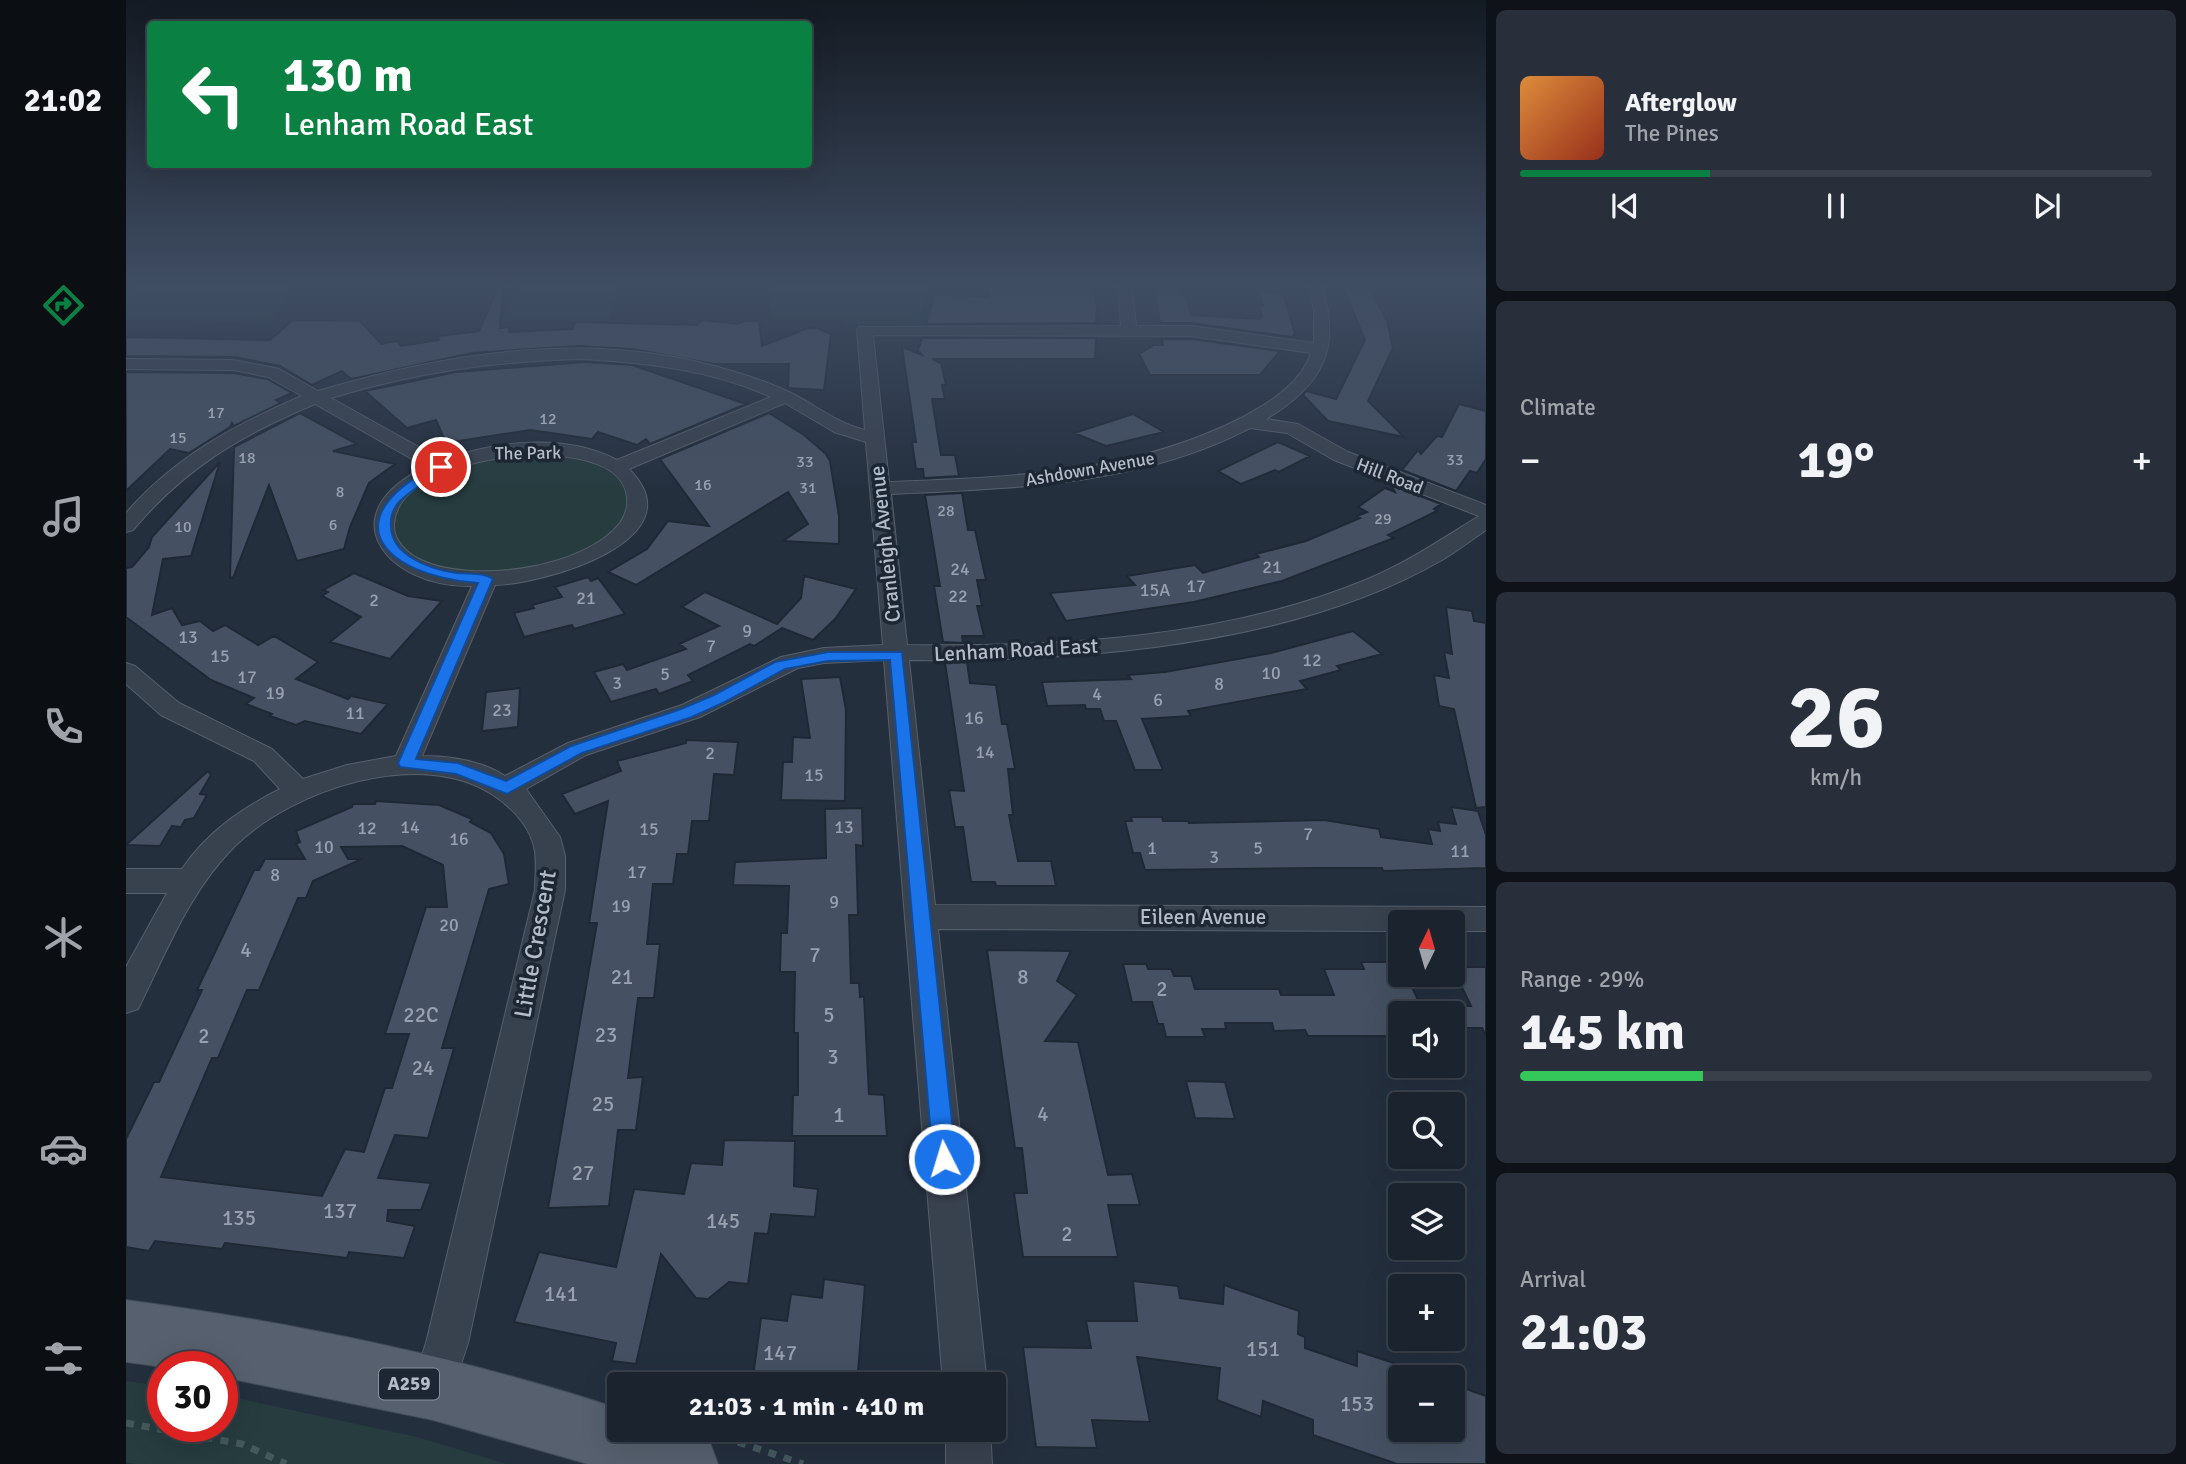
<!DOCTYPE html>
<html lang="en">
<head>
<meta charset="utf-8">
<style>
  :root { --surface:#1b232e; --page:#282f3a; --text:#f1f3f6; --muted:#a0a4aa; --line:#39404a; --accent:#0b8043 }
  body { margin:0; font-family:Signika,sans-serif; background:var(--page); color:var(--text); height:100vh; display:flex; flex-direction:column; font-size:26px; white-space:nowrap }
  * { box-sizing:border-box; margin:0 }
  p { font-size:23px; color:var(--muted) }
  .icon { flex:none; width:38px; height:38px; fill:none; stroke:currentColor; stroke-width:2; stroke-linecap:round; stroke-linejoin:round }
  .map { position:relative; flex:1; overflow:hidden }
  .details { display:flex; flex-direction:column; gap:10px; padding:10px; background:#0f1319; width:700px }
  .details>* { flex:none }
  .top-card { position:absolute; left:21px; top:21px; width:665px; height:147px; border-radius:7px; box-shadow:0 7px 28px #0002,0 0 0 2px var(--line); background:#0b8043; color:#fff; overflow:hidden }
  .needle { width:46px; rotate:5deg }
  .controls { position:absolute; left:1262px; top:910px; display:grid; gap:14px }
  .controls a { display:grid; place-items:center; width:77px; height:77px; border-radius:7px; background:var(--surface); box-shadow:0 7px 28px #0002,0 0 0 2px var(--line); font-size:35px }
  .speed { position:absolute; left:21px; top:1351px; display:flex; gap:14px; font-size:35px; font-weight:700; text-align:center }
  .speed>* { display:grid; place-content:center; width:91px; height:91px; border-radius:50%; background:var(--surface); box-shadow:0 7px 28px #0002,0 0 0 2px var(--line); line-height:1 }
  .speed .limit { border:10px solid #d22; background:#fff; color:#111 }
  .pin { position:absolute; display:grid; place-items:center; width:60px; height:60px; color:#fff; margin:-30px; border:4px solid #fff; border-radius:50%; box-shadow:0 2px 7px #0007 }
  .me { position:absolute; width:77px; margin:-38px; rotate:355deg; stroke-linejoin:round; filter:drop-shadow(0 0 5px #0008) }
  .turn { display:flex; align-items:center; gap:24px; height:147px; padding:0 21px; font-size:32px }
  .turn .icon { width:91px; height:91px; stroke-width:2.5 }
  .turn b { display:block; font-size:49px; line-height:60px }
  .big { font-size:52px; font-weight:800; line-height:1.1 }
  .details .tile { flex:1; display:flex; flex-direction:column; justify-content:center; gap:10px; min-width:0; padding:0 24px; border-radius:10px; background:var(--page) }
  .details .dial { align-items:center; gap:0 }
  .dial b { font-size:91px; line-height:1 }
  .song { display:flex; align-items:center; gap:21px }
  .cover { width:84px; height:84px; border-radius:10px; background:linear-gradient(135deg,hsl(30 70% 55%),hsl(10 70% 35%)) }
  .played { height:7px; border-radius:4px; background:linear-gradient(90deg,var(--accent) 30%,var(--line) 30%) }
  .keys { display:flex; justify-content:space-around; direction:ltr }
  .heat { display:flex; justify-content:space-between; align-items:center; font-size:38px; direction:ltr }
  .charge { height:10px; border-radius:5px; background:linear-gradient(90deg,#34c759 29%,var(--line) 0) }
  .trip { position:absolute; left:481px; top:1372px; width:399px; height:70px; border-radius:7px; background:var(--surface); box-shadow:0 7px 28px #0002,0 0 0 2px var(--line); font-weight:800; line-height:70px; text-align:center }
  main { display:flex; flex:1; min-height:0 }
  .tabs { display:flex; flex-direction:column; width:126px; justify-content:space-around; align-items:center; background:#0b0e12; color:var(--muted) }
  .tabs .icon { width:49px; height:49px }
  .tabs .active { color:var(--accent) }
  .tabs b { font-size:32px; color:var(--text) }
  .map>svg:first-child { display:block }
  .green { fill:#263c3f }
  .building { fill:#455162; stroke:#1f2835; stroke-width:2; fill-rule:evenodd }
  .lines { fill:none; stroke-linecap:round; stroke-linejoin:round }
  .street-casing { stroke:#565f6c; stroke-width:2 }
  .primary-casing { stroke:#414a57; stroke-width:2 }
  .path { stroke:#44595c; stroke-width:7; stroke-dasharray:8 8; stroke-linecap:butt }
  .street { fill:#38414e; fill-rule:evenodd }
  .primary { fill:#56606e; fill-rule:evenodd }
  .route { fill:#1a73e8; stroke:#114b97; stroke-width:2 }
  .labels { text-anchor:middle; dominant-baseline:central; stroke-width:7; stroke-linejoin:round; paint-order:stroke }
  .far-number-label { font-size:16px; fill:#98a1af }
  .far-street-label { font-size:18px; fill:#b4bcc9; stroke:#1d2633 }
  .number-label { font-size:18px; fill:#98a1af }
  .shield { fill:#1d2633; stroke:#878f9c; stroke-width:2 }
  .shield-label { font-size:19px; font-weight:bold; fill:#b4bcc9 }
  .street-label { font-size:21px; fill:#b4bcc9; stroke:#1d2633 }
  .near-number-label { font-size:21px; fill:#98a1af }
  .near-street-label { font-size:24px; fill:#b4bcc9; stroke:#1d2633 }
</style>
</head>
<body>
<main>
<nav class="tabs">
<b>21:02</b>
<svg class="icon active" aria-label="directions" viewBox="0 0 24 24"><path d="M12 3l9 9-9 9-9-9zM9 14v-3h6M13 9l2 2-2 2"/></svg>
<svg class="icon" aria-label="music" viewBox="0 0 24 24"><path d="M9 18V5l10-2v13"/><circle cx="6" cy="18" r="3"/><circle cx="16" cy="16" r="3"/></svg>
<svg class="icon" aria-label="phone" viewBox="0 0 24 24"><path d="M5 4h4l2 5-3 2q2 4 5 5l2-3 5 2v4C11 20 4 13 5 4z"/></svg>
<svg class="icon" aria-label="climate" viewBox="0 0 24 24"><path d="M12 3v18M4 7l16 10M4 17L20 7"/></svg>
<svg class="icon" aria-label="car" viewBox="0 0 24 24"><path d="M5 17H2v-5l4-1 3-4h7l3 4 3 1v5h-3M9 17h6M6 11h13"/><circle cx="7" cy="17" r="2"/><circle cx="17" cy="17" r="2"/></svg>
<svg class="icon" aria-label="filters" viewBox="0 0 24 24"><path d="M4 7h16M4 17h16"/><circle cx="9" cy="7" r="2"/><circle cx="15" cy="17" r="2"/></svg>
</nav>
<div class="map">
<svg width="1360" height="1464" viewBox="0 0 1360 1464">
  <rect width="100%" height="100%" fill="#242f3e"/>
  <path class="green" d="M8 287H168L145 323 0 320V296Z
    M395 287H494L482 321H375Z
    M647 287H804L793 318 799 324H716L715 320H642Z
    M422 453C440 456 458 458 474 466 528 493 494 536 455 554 421 570 382 572 345 571 312 570 243 551 272 506 280 493 294 481 308 475 345 458 382 455 422 453Z
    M0 1381 37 1386V1426H96V1395L291 1437 381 1464H9L0 1462Z"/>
  <path class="building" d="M372 287H377L374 328 383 327V332L446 329 449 322 571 325 576 320 612 324 617 321H633L636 346 682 328H691L705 334 698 390 662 388 663 364H588L506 349 452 346 346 353 225 379 216 371 186 385 154 366 108 357 0 356V337L144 340 167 320 234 321 255 344 271 341 275 346 313 340 312 336 353 331Z
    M864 287H967L971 307 970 323 800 324 809 294 863 297Z
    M1028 287H1054L1055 294 1060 295 1065 315 1134 319 1133 315 1136 316 1133 305 1137 306 1133 292 1157 294 1169 334 1166 337 1065 323H1034Z
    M1217 287H1244L1261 321 1267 348 1242 401 1278 437 1202 421 1177 395 1180 391 1210 399 1239 340Z
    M796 338H970L969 359H806L815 363 820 385H816L819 399H806L815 455H829L833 476 798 478 797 469H790L786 442H790L776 347 796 355 792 350Z
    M1036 339H1065L1154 351 1134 375H1024L1013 354 1028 345H1037Z
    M458 362 506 365 620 404 524 444 520 439 511 445 472 432 466 439 404 430 320 443 310 420 281 428 239 391 330 372Z
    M0 372 107 373 141 379 166 393 150 400 155 403 108 426 106 423 104 427 63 453 44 449 0 491Z
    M1333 404 1360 411V459L1351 473 1344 471 1330 491 1276 470 1292 450 1295 454 1311 436 1316 437Z
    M174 413 231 444 207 451 269 464 243 483 224 527 218 549 171 561 143 485 107 578 104 577 108 447Z
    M643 413 678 435 700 454 704 461 713 516V544L657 541 682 524 662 492 510 585 482 572 521 549 542 521 583 526 534 459Z
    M1007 414 1038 432 980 446 948 433Z
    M1152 442 1184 456 1153 472 1149 470 1115 484 1092 471Z
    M94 462 65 556 37 559 26 615 46 608 56 625 74 621 87 631 99 625 132 645 148 636 192 662 170 679 222 699 225 696 262 704 235 734 179 721 170 725 144 716 146 714 120 704 128 698 85 680 0 617V568L6 567 23 547 26 537Z
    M1265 485 1315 504 1308 509 1311 511 1262 535 1268 538 1156 581 1068 602 940 621 924 593 1009 585 1001 576 1069 565 1077 573 1133 557 1130 554 1180 541 1234 518 1231 516 1241 512 1232 507 1259 488 1269 492Z
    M836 493 842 530H849L860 580H851L856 606H851L858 636H836L837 643 817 642 808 586H814L799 495Z
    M228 573 282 596 316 601 264 659 204 642 235 617 196 596 202 592 197 590Z
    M678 576 730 589 709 619 687 640 656 628 628 646 624 644 562 675 567 681 533 694 530 689 485 702 468 672 497 664 501 670 560 649 553 644 593 626 556 607 579 592 651 624 675 598Z
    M462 577 465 581 472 578 499 614 448 629 446 625 398 637 388 613 408 608 406 605 436 597 429 587Z
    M1320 607 1346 611 1348 621 1360 623V807L1350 808 1328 709 1313 706 1308 675 1323 678 1318 652 1326 654Z
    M1227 631 1256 654 1211 666 1215 670 1174 681 1181 689 1062 711 1065 716 1016 719 1037 770H1009L990 721H978L974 709H960L959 705 921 706 916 682 1005 679 1002 675 1039 672 1145 653Z
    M841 662 844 683 870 685 876 724H881L889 769H882L887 815H883L892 861H925L930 886H870L869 882H845L837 827H829L823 790 838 791 819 663Z
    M714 677 720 710 719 801 655 800 657 762H666L667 737 684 738 675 679Z
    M394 688 392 727 356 731 360 692Z
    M560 740 612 742 608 775 588 774 583 821H566L562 854H551L547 884H527L521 944H534L528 998H512L502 1078 517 1077 510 1130H492L483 1206 422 1208 471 923H463L482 801 449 814 436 794 495 771 491 761 560 743Z
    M82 771 85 775 74 794 81 795 68 818 59 820 55 827 46 826 34 846 0 845Z
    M250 801 313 805 346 819 344 822 365 833 378 854 383 884 363 889 316 1048H328L302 1138 269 1135 252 1178 305 1183 295 1210H262L261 1221 289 1226 278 1258 223 1252 221 1258 99 1243 96 1249 29 1241 23 1251 0 1247V1139L28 1082H33L76 990H71L128 870H133L139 859H179L170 844 174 842 170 831 226 807 227 804H249ZM276 846 317 865 321 907H300L259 1034H283L266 1088H259L238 1152 219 1149 196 1196 35 1177 86 1058H92L121 990H133L172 898H180L187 881 236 859H222L215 847Z
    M1325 807 1352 811 1360 835V868L1257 871 1256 868H1194L1019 870 1014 853H1007L999 821H1006L1005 817H1036L1037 821H1062L1063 823 1198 820 1253 829 1255 837 1306 844 1302 829 1314 831 1312 822 1330 824Z
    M736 808 737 846 730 845 732 915H723L725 983H733L734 997 738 996 743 1094 758 1095 761 1136H666L667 1095H672V1033H668L669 972H654L655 933H661L663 886 607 885 609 862 700 858 699 809Z
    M861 950 945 951 931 981 951 995 919 1041 952 1042 982 1175 1006 1174 1014 1205H982L992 1257H897L888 1193H901L896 1148H889Z
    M1235 962H1274V975H1280L1295 1006H1345L1326 967H1360V1036L1356 1028H1326V1013H1274V1036H1182L1179 1030 1148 1031 1146 1023H1099L1100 1029H1076L1079 1037H1040L1037 1024H1032L1026 1002H1006L997 964H1020L1022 969H1045L1048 976H1065L1069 989H1153L1155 995H1208L1198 969H1238Z
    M1060 1081 1099 1082 1109 1119 1069 1118Z
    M598 1140 669 1141 668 1186 692 1189 689 1217 645 1214 642 1234 629 1233 622 1284 603 1282 582 1299 570 1298 535 1254 510 1364 486 1361 490 1343 388 1322 413 1252 490 1267 508 1189 558 1194 565 1163 596 1165Z
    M698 1279 739 1285 731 1384H626L635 1318 661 1321 665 1294 696 1298Z
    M1007 1281 1052 1286 1054 1298 1097 1304 1098 1285 1173 1311 1172 1334 1179 1337V1348L1231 1366V1351L1274 1365V1430H1326V1384L1360 1396V1464H1271L1187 1435V1420L1137 1401 1135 1417 1091 1400 1094 1368 1011 1357 1024 1422 966 1420 971 1448 910 1447 897 1347 965 1348 960 1321H1011Z"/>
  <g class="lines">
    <defs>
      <path id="street" d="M992 287H1006L1010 326H1065L1188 343V309L1182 287H1196C1216 350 1195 386 1140 419L1172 424 1222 452 1360 505V530C1345 540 1331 551 1316 560 1167 646 951 662 783 660L809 905 1360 907V931H1326V922H1274V931L812 929 861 1384H817L758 660 698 663 672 668 574 717 460 755 400 789 434 837 439 856V890L342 1343 322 1403 307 1410 292 1403 285 1388 300 1343 409 890C409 875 412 857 407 843 401 823 384 806 367 795 295 747 167 789 109 846 64 890 40 953 12 1009L0 1013V967L41 893H0V869H56C81 832 115 809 154 789L128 761 35 715 0 684V663L9 666 53 703 146 749 177 779 221 765 270 756 346 586C261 588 201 514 300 467L189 404C115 435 59 468 7 530L0 532V513C49 457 108 425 176 396L142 377 107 370 0 369V359L107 360 153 369 192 391C325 351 473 329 609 372 629 378 650 385 669 395 692 407 713 424 739 430L731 330 733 327 995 326ZM747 335 1065 336 1185 353C1175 383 1145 402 1117 417 1007 474 885 477 763 482ZM458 359C523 363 585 370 645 397L491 460C439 433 370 441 316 460L205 398C290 372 369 361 458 359ZM659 403 708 432 740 442 757 645 698 648 655 657 556 705 442 743 379 776C356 761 324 756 296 756L369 585C417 584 574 540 503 469ZM1124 428 1161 433 1208 460 1353 516C1316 539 1282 562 1242 579 1098 639 934 647 781 645L765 494C887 488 1013 486 1124 428ZM417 455C444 456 497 461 501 497 502 506 499 516 494 523 458 569 345 584 295 560 281 554 267 540 268 524 272 470 375 454 417 455Z
        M820 1430H864L866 1464H820Z"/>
      <path id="primary" d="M0 1300C165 1322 336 1357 494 1409V1430H556L583 1440 592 1464H462L307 1420 96 1377V1367H37L0 1362Z"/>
    </defs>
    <use href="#street" class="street-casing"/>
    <use href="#primary" class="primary-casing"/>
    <path class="path" d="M0 1423 116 1444 160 1464
      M597 1437 677 1464"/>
    <use href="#street" class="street"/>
    <use href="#primary" class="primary"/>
  </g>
  <linearGradient id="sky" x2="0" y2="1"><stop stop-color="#141a22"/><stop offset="0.58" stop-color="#3f4d63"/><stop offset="1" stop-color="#3f4d63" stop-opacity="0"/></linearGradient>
  <rect width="1360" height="492" fill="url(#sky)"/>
  <path class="route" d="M311 465 321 467C307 480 288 486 273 502 267 509 264 518 265 527 266 555 302 568 325 572 338 575 357 571 367 579L290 759 332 763 380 781 445 746 555 709 588 695 649 662 702 652H776L830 1159 826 1167 818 1170 810 1167 807 1159 764 660 702 661 659 669 599 702 566 717 456 753 381 794 330 774 274 767 272 763 352 583C258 576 204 520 311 465Z"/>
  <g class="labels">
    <g class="far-number-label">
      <text x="90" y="413">17</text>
      <text x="422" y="419">12</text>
      <text x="52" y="438">15</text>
      <text x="121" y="458">18</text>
      <text x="1329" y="460">33</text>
      <text x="679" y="462">33</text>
      <text x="577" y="485">16</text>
      <text x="682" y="488">31</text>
      <text x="214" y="492">8</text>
      <text x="820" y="511">28</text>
      <text x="1257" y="519">29</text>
      <text x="207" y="525">6</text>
      <text x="57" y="527">10</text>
    </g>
    <g class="far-street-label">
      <text transform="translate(402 453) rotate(-1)">The Park</text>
      <text transform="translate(964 469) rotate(-10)">Ashdown Avenue</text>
      <text transform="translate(1264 476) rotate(21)">Hill Road</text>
    </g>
    <g class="number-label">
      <text x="1146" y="567">21</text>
      <text x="834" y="569">24</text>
      <text x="1070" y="586">17</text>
      <text x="1029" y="590">15A</text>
      <text x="832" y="596">22</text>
      <text x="460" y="598">21</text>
      <text x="248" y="600">2</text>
      <text x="621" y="631">9</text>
      <text x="62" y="637">13</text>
      <text x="585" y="646">7</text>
      <text x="94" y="656">15</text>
      <text x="1186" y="660">12</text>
      <text x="1145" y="673">10</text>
      <text x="539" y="674">5</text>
      <text x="121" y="677">17</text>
      <text x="491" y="683">3</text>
      <text x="1093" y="684">8</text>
      <text x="149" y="693">19</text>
      <text x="971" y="694">4</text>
      <text x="1032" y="700">6</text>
      <text x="376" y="710">23</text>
      <text x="229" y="713">11</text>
      <text x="848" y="718">16</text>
      <text x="859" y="752">14</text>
      <text x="584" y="753">2</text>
      <text x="688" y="775">15</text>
      <text x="284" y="827">14</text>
      <text x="718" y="827">13</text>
      <text x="241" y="828">12</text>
      <text x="523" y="829">15</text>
      <text x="1182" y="834">7</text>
      <text x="333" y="839">16</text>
      <text x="198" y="847">10</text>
      <text x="1026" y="848">1</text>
      <text x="1132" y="848">5</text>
      <text x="1334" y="851">11</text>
      <text x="1088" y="857">3</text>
      <text x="511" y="872">17</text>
      <text x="149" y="875">8</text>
      <text x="708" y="902">9</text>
      <text x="495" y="906">19</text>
      <text x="323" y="925">20</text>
    </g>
    <rect class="shield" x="253" y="1368.5" width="60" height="31" rx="5"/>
    <g class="shield-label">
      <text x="283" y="1384">A259</text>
    </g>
    <g class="street-label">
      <text transform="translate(759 544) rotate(-96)">Cranleigh Avenue</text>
      <text transform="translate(890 650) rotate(-3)">Lenham Road East</text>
      <text x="1077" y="917">Eileen Avenue</text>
    </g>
    <g class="near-number-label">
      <text x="120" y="950">4</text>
      <text x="689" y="955">7</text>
      <text x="496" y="977">21</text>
      <text x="897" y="977">8</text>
      <text x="1036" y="989">2</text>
      <text x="295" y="1015">22C</text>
      <text x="703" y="1015">5</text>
      <text x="480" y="1035">23</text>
      <text x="78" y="1036">2</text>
      <text x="707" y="1057">3</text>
      <text x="297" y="1068">24</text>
      <text x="477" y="1104">25</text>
      <text x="917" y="1114">4</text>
      <text x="713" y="1115">1</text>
      <text x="457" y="1173">27</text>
      <text x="214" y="1211">137</text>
      <text x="113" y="1218">135</text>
      <text x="597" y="1221">145</text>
      <text x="941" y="1234">2</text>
      <text x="435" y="1294">141</text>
      <text x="1137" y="1349">151</text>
      <text x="654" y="1353">147</text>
      <text x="1231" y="1404">153</text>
    </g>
    <g class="near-street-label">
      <text transform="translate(409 944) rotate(-80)">Little Crescent</text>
    </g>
  </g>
</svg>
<div class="controls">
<a><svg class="needle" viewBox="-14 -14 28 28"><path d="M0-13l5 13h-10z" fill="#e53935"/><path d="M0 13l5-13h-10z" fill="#a0a4aa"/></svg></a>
<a><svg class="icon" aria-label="sound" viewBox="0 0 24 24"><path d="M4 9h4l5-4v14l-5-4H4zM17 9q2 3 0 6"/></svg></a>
<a><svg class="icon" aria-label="search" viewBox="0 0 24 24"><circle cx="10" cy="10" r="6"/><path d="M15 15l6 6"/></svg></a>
<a><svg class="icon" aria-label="layers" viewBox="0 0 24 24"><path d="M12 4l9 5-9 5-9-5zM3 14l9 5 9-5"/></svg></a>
<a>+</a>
<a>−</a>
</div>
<div class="speed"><div class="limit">30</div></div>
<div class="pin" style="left:315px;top:467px;background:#d93025"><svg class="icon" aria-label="arrive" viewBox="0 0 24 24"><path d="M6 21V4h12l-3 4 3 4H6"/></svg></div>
<svg class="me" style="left:818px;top:1159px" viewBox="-20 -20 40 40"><circle r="17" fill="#1a73e8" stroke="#fff" stroke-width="3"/><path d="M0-11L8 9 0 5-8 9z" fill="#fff"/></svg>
<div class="trip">21:03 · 1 min · 410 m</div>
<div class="top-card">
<div class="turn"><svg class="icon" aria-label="left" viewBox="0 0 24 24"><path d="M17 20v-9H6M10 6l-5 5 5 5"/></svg><div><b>130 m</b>Lenham Road East</div></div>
</div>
</div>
<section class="details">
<div class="tile">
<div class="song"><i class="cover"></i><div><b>Afterglow</b><p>The Pines</p></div></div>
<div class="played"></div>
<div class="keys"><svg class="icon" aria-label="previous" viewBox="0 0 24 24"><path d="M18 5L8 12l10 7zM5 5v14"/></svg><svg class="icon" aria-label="pause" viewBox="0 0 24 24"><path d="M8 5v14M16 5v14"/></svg><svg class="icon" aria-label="next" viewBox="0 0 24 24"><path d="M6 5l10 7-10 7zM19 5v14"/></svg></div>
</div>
<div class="tile"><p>Climate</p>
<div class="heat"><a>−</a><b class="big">19°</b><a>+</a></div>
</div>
<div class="tile dial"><b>26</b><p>km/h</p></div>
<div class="tile"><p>Range · 29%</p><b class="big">145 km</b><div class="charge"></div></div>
<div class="tile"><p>Arrival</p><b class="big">21:03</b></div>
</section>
</main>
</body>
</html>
